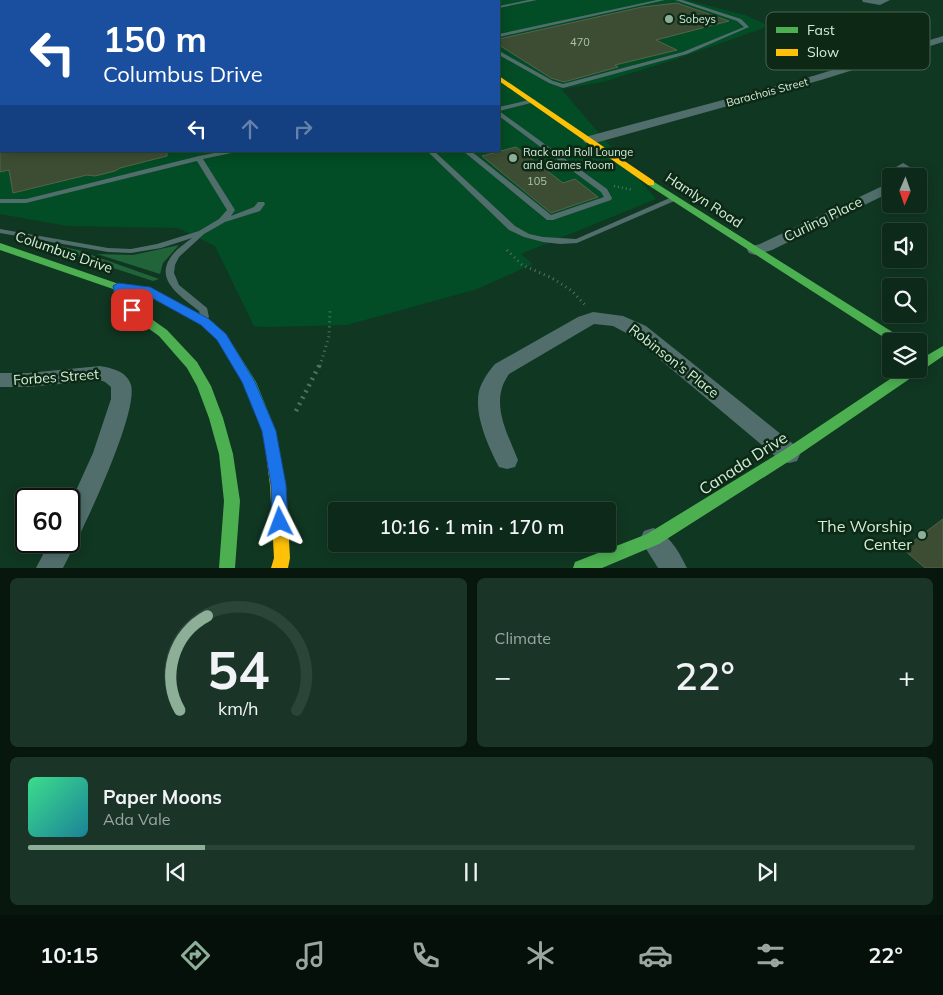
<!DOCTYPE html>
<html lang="en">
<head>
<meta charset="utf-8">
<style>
  :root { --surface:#0c291a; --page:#1a3527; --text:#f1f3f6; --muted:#9aa6a2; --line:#2c4539; --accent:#8daf98 }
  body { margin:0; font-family:Mulish,sans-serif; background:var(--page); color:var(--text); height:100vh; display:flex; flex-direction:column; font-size:19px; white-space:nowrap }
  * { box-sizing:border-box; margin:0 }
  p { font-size:16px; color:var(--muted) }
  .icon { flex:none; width:28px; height:28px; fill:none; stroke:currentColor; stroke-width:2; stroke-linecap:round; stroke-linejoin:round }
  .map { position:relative; height:568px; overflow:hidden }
  .drawer { display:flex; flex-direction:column; gap:10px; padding:10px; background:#07170e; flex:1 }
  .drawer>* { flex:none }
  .banner { position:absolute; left:0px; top:0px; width:500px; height:152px; box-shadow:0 2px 12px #0003,0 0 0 1px var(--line); background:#1a4fa0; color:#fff; overflow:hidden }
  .needle { width:32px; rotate:182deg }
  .buttons { position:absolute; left:882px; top:168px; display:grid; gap:10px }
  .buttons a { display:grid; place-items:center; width:45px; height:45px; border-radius:5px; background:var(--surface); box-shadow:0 2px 12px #0003,0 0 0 1px var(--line); font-size:25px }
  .speed { position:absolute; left:15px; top:488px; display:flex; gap:10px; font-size:25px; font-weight:700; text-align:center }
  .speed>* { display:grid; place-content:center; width:65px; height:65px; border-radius:50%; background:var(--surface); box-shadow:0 2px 12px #0003,0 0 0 1px var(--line); line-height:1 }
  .speed .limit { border:2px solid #111; border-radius:8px; background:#fff; color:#111 }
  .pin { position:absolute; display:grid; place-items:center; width:42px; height:42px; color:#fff; margin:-21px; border-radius:10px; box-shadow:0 2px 8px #0006 }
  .me { position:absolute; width:55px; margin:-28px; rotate:357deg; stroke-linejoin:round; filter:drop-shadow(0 0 4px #0008) }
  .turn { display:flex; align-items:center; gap:18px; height:105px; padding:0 20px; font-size:22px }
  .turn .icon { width:65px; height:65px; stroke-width:2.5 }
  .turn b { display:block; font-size:35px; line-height:42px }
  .lanes { display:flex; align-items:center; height:48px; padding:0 20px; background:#0003; justify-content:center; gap:25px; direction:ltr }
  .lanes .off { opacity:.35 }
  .big { font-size:38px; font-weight:600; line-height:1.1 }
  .drawer .card { flex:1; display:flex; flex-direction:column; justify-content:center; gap:8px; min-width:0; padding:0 18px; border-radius:8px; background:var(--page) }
  .drawer .dial { align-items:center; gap:0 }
  .dial svg { height:130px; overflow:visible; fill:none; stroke:var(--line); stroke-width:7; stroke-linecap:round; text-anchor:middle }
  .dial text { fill:var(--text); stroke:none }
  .song { display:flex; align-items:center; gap:15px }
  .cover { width:60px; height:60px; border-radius:8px; background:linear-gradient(135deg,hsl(150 70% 55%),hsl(190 70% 35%)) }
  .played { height:5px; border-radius:2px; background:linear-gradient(90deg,var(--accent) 20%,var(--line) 20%) }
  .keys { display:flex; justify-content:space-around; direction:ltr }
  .heat { display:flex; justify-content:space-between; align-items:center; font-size:28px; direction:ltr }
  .drawer .tiles { flex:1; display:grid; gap:10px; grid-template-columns:1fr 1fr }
  .card:last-child { grid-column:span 2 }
  .trip { position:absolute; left:328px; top:502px; width:288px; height:50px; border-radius:5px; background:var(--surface); box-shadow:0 2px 12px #0003,0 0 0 1px var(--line); font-weight:600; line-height:50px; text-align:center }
  .dock { display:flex; height:80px; justify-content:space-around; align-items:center; background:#05100a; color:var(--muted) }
  .dock .icon { width:35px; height:35px }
  .dock .active { color:var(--accent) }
  .dock b { font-size:22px; color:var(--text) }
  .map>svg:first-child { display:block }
  .built { fill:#024d25 }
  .green { fill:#22643a }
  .building { fill:#3d4d33; stroke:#56634c }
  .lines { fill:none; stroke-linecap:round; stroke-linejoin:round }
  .path-far2 { stroke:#557069; stroke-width:2.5; stroke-dasharray:1 3; stroke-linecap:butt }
  .path-far1 { stroke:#557069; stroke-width:3; stroke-dasharray:1 4; stroke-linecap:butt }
  .path { stroke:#557069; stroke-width:4.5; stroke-dasharray:2 5; stroke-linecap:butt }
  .lane { fill:#516e6d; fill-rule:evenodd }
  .street { fill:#516e6d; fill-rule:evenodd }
  .fast { fill:#4caf50; fill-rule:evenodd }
  .slow { fill:#ffc107; fill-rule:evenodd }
  .route { fill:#1a73e8; stroke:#114b97 }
  .poi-dot { fill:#8daf98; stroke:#0e2816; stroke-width:2 }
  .labels { text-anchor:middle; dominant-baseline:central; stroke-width:5; stroke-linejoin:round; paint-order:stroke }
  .far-poi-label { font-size:11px; fill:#d0efd7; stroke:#0e2816; text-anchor:start }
  .number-label { font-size:11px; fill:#abc6ae }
  .far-street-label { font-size:11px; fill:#d0efd7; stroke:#0e2816 }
  .street-label { font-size:14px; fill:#d0efd7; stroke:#0e2816 }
  .near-street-label { font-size:16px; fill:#d0efd7; stroke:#0e2816 }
  .near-poi-label { font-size:16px; fill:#d0efd7; stroke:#0e2816; text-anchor:end }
  .key { fill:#0e2816; stroke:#486450; stroke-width:1 }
  .key-label { font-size:14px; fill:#d0efd7 }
</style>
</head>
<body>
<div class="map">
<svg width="943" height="568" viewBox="0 0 943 568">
  <rect width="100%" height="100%" fill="#103722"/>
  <path class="built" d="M206 0H686L745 15 765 24 764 28 673 60 603 82 561 89 656 199 521 254 533 264 477 289 347 325 265 327 254 326 215 246 178 228 67 226 0 214V31L1 151H499V1H197Z"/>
  <path class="green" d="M42 242 87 252 86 253 159 279 153 281 40 244Z
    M179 245 163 263 160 274 97 254 133 255Z"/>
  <path class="building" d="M677 3 729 21 656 40 677 50 615 65 618 67 564 82 551 78 499 45V39L642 7Z
    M516 147 563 183 575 179 598 197 551 213 482 156Z
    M0 151H167V156L120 168 115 171 95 176 87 175 13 193 9 170 0 172Z
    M943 519V568H925L903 549Z"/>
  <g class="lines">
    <path class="path-far2" d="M614 186 633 190"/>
    <path class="path-far1" d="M507 250 522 265 552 278 572 291 586 306
      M320 366 329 336 330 310"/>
    <path class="path" d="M296 411 320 364"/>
    <path class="lane" d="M246 0H251V1H247Z
      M378 0H384L385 1H379Z
      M458 0H467L468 1H457Z
      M528 0H537L499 8V6Z
      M657 0H665L499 37V34Z
      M675 0H682L741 19 749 27 687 54 563 88 549 83 499 55V51L501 52 553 81 563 84 683 52 744 27 737 21Z
      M0 33 1 34V36L0 37Z
      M0 54H1V58H0Z
      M0 78H1V82H0Z
      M533 99 536 101 535 102 499 111V107Z
      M499 111 607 189 612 198 611 200 553 220H547L463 151H471L551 215 604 197 601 192 499 116Z
      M225 151H241L203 159 235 210 231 216 254 207 258 202H264L265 204 260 211 225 222 204 234 179 257 175 265 174 273 179 285 207 308 209 317 207 319H201L199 311C181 296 151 279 174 253 179 247 186 243 192 238L161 248 131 253 108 252 0 233V229L108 248 131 249 157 244 199 231 219 219 227 210 197 161 26 203H0V199H26L199 156Z
      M427 151H434L515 226 529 234 543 237 576 239 672 197H675L679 199 577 243 560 244 543 242 524 237 509 230Z"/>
    <path class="street" d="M862 0H890L880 5 863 2Z
      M943 36V42L821 80 595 143H585L583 140 585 137 813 76Z
      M903 163 910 167 908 176H894L896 167Z
      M891 182V192L772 250 755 255 749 253 747 250 749 247 760 244Z
      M593 312 623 316 646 326 797 447 800 454 797 461 789 463 781 461 632 336 613 326 594 324 509 374C489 402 507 432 518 460L515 467 507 469 499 467C488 446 474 415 479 391 482 381 488 372 495 364L578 317Z
      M100 366C111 368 127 371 131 385 139 414 79 538 63 568H36L50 541H69V506L93 453 111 399V387L105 382 100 380 28 387H0V373H28Z
      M653 528C668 533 680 553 687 568H658L640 539 644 531Z"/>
    <path class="fast" d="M341 0H349L350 1H342Z
      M0 23H1V27H0Z
      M651 180 902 338 904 341 891 342 648 185V181Z
      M0 243 119 284 150 287 209 319 226 334 256 382 276 431 280 454 278 458 273 460 268 458 262 431 243 382 218 340 201 325 143 293 125 291 129 303 167 330 197 362 211 386 223 418 233 454 240 501 235 568H219L224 501 219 454 209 418 197 386 187 368 159 336 120 308 113 289 0 250Z
      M943 346V356L794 458 659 544 602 568H573L575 562 647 534 784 450 905 369H919V360Z"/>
    <path class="slow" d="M499 76 654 181V185H648L499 81Z
      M273 448 278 450 280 454 286 485 290 558 288 568H271L274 558 270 485 266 454 268 450Z"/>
  </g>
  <path class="route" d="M118 283 150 287 209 319 226 334 255 382 276 431 286 485 288 522 286 527 280 529 274 527 272 522 271 485 262 431 242 382 217 340 201 325 143 293 125 291 129 303 138 310 137 313C120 318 116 298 113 286Z"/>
  <g class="poi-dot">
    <circle cx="669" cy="19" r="5"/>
    <circle cx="513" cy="158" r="5"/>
    <circle cx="922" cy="535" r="5"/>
  </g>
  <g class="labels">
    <g class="far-poi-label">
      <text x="679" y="19">Sobeys</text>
      <text x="523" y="152">Rack and Roll Lounge<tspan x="523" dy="13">and Games Room</tspan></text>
    </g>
    <g class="number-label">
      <text x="580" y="42">470</text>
      <text x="537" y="181">105</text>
    </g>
    <g class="far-street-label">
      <text transform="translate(767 92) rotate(-15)">Barachois Street</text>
    </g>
    <g class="street-label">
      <text transform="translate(704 200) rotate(33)">Hamlyn Road</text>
      <text transform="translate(823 219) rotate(-26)">Curling Place</text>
      <text transform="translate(64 252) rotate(19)">Columbus Drive</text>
      <text transform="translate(674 361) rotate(38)">Robinson's Place</text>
      <text transform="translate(56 377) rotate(-4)">Forbes Street</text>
    </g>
    <g class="near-street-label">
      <text transform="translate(743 463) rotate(-33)">Canada Drive</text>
    </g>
    <g class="near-poi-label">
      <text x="912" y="526">The Worship<tspan x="912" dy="18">Center</tspan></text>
    </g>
  </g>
  <rect x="766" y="12" width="164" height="58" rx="8" class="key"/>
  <rect x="776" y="27" width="22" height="6" fill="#4caf50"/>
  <rect x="776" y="49" width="22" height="7" fill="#ffc107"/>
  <g class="key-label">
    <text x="807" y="35">Fast</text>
    <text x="807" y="57">Slow</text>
  </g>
</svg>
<div class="buttons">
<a><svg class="needle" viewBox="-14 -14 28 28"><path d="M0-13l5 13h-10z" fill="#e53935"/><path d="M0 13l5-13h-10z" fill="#9aa6a2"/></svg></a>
<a><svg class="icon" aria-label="sound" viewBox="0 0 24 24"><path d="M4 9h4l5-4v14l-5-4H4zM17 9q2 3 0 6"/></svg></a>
<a><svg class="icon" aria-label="search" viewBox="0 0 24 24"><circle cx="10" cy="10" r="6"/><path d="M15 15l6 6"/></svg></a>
<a><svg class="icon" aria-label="layers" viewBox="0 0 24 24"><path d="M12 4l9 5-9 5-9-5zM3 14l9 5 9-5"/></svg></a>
</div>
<div class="speed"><div class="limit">60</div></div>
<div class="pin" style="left:132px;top:310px;background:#d93025"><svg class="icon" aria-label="arrive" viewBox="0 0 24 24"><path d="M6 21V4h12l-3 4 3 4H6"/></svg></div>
<svg class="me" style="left:280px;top:522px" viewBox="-20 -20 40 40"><path d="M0-17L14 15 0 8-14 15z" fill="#1a73e8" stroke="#fff" stroke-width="4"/></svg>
<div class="trip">10:16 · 1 min · 170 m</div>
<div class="banner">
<div class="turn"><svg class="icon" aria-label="left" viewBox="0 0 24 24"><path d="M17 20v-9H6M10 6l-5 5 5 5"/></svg><div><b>150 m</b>Columbus Drive</div></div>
<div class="lanes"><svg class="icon" aria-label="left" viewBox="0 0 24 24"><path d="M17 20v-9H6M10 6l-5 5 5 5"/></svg><svg class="icon off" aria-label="ahead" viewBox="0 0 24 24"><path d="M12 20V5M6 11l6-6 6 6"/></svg><svg class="icon off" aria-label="right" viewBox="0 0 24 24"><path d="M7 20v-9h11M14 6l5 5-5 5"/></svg></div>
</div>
</div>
<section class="drawer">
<div class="tiles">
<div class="card dial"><svg viewBox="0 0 100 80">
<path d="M14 69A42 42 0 1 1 86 69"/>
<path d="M14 69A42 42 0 0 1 31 11" stroke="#8daf98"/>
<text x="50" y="56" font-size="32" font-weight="700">54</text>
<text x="50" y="72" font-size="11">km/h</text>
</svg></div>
<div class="card"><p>Climate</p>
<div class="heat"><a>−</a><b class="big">22°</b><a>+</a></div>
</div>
<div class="card">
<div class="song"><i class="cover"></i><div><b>Paper Moons</b><p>Ada Vale</p></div></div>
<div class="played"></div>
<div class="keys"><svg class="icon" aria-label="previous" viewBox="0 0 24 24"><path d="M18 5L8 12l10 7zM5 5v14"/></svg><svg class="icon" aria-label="pause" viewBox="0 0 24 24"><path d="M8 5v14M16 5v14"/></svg><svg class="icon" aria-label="next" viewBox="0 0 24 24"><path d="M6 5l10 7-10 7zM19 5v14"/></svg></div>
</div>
</div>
</section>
<nav class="dock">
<b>10:15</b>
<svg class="icon active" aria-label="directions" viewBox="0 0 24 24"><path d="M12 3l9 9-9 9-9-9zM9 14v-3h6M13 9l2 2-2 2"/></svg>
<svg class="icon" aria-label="music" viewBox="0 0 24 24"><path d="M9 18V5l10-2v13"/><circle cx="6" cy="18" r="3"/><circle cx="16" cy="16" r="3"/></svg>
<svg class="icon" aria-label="phone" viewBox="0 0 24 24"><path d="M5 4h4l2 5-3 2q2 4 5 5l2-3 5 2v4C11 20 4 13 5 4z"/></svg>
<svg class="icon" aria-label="climate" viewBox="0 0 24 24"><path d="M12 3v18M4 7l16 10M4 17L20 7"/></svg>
<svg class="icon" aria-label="car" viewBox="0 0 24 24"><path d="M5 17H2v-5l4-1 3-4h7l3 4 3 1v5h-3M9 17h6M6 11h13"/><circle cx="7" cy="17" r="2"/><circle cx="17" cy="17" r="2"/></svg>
<svg class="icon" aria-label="filters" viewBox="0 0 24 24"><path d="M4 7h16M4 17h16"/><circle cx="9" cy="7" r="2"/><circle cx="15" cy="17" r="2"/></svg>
<b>22°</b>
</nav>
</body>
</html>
